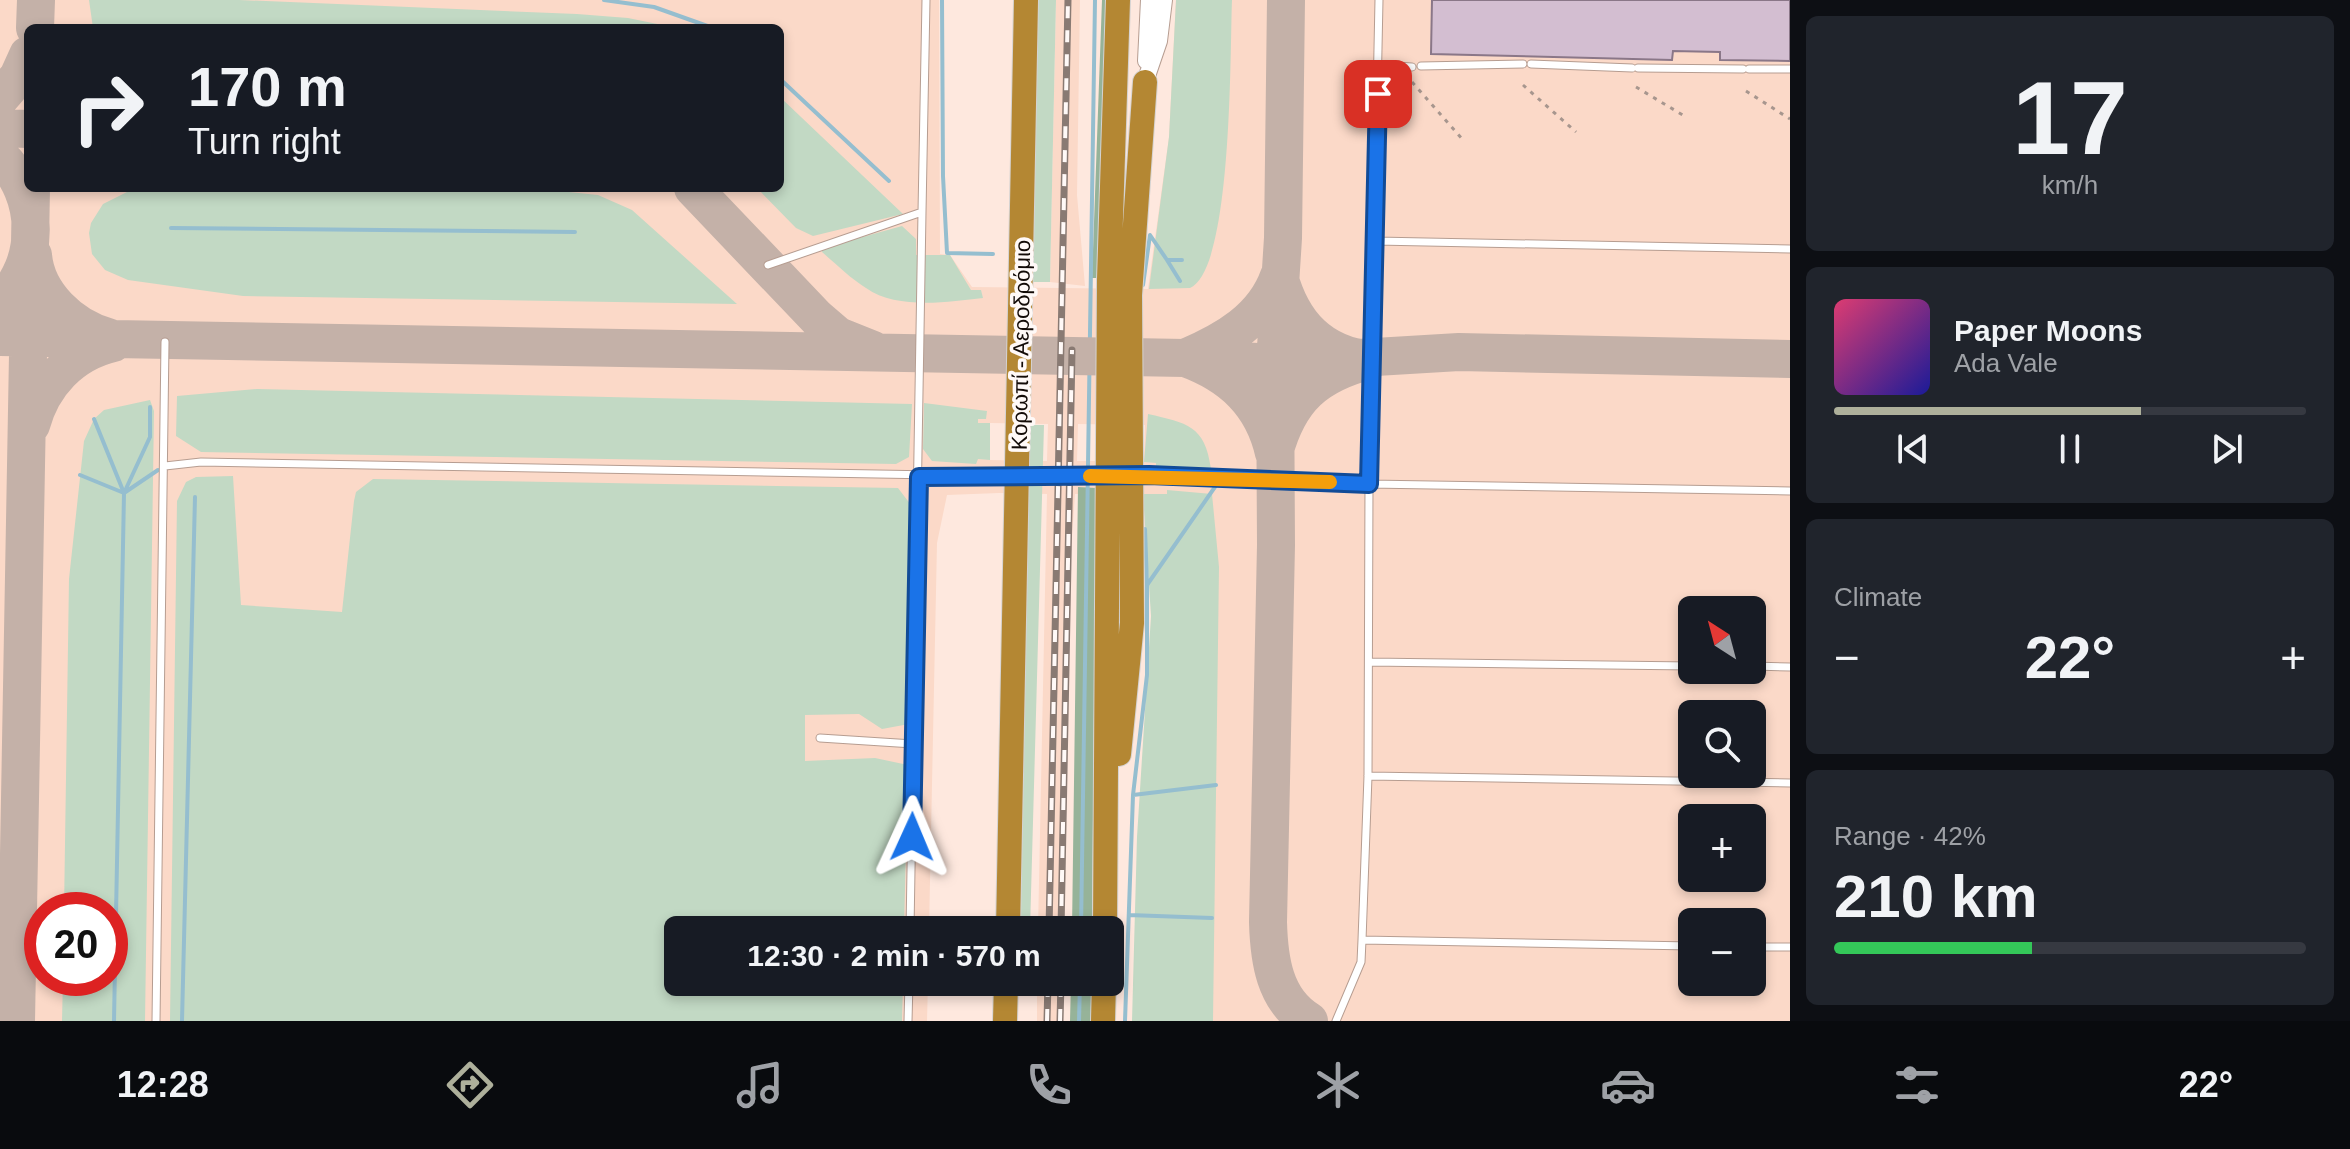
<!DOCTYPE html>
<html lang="en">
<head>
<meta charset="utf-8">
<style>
  :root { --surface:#171b24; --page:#20242c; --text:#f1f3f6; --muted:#9ea1a6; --line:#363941; --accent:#aeb09b }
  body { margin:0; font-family:Helvetica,sans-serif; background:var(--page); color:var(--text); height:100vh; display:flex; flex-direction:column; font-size:30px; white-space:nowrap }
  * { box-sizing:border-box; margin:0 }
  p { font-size:26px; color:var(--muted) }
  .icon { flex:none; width:44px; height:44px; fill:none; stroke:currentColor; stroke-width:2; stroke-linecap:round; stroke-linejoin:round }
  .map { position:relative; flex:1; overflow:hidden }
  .panel { display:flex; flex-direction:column; gap:16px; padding:16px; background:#0d0f14; width:560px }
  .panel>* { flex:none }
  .guide { position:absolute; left:24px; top:24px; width:760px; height:168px; border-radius:12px; box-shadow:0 4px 12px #0003; background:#171b24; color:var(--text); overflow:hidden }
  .needle { width:52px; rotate:324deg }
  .tools { position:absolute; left:1678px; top:596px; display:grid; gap:16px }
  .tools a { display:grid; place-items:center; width:88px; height:88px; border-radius:12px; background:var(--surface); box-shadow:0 4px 12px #0003; font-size:40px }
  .speed { position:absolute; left:24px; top:892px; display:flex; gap:16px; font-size:40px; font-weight:700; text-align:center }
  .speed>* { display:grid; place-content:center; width:104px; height:104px; border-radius:50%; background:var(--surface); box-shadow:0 4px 12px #0003; line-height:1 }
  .speed .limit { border:12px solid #d22; background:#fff; color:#111 }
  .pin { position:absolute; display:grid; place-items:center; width:68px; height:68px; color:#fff; margin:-34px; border-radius:16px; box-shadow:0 4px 12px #0006 }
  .me { position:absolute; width:88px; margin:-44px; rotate:1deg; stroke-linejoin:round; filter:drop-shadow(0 0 6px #0008) }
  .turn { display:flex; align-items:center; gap:28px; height:168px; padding:0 32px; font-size:36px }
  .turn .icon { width:104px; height:104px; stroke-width:2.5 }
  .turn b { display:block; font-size:56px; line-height:68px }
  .big { font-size:60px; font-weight:600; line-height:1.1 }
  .panel .card { flex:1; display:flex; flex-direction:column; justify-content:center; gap:12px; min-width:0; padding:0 28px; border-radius:12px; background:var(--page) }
  .panel .dial { align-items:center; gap:0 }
  .dial b { font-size:104px; line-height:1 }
  .song { display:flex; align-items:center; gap:24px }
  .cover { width:96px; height:96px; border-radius:12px; background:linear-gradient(135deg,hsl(340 70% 55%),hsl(240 70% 35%)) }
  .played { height:8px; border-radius:4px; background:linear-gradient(90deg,var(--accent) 65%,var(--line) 65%) }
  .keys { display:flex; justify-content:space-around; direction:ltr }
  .heat { display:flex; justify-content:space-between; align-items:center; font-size:44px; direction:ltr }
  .charge { height:12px; border-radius:6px; background:linear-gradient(90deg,#34c759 42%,var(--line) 0) }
  .trip { position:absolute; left:664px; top:916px; width:460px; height:80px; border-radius:12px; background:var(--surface); box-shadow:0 4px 12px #0003; font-weight:600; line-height:80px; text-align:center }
  .menu { display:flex; height:128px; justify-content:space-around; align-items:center; background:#090b0e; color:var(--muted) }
  .menu .icon { width:56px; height:56px }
  .menu .on { color:var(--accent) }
  .menu b { font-size:36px; color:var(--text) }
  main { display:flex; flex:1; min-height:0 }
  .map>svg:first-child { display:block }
  .built { fill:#fbd9c8; fill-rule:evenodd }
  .green { fill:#c2d9c4 }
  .forest { fill:#96b399 }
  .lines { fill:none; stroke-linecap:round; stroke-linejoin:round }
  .stream { stroke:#95becf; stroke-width:4 }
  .taxiway { stroke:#c4b1a8; stroke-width:38 }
  .building { fill:#d3bed1; stroke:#8a7788; stroke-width:2 }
  .service-casing { stroke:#b69d91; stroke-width:9 }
  .tertiary-casing { stroke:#b69d91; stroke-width:18 }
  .motorway-casing { stroke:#d5d3d2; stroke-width:26 }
  .path { stroke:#a7968e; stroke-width:3; stroke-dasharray:4 6; stroke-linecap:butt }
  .service { stroke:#fff; stroke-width:7 }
  .tertiary { stroke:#fff; stroke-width:16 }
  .motorway { stroke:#b48733; stroke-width:24 }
  .rail-casing { stroke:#897a73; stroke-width:7 }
  .rail { stroke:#fff9f7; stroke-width:4; stroke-dasharray:12; stroke-linecap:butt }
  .service-bridge-casing { stroke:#b69d91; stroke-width:9; stroke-linecap:butt }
  .service-bridge { stroke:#fff; stroke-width:7 }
  .route-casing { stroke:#114b97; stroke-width:20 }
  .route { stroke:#1a73e8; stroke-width:14 }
  .slow { stroke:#f59e0b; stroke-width:14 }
  .labels { text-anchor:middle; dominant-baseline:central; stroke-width:7; stroke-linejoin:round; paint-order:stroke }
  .street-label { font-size:22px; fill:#130b07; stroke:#fff9f7 }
</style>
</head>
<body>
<main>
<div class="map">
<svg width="1790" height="1021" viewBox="0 0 1790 1021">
  <rect width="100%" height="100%" fill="#fee8de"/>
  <path class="built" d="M0 0H939L940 254 950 255 972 287 1148 289 1169 137 1176 0H1790V1021H1161L1167 774 1143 494H1075L1070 565 1063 930H1038L1047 494 999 493 947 495 937 543 929 930H678V982H928L927 1021H0ZM28 28H780V188H28ZM990 423 1048 424 1047 461 990 460ZM1078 424 1145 425 1144 461H1077ZM1692 610H1752V670H1692ZM1692 714H1752V774H1692ZM1692 818H1752V878H1692ZM42 910H110V978H42ZM1692 922H1752V982H1692Z
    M1056 0H1080L1077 195 1085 286 1050 282Z
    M1037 982H1063L1062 1021H1037Z"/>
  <path class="green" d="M89 0H239L577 14 628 18 677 28H93Z
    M1033 0H1056L1050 282H1032Z
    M1176 0H1232C1230 49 1233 269 1190 288L1149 289 1169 137Z
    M780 97 903 214 813 236 796 228 757 188H780Z
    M170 188H530L598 195 632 210 737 304 243 296 128 280 105 270 92 254 89 233 91 223 103 204 127 192Z
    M902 226 916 239V255H950L971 290H981L983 298C948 302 897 310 866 288 850 278 836 264 822 252L823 248Z
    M257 389 912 404 909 457 896 464 201 452 176 436 177 396Z
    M150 400 154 411 145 1021H62L63 978H110V910H64L69 579 84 441 94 419 104 410Z
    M924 403 987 411 986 419H978V423H990V460L978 459 976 464 932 461 923 449Z
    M1148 414C1187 423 1205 425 1211 469L1156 467V463L1144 462Z
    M1031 425H1044L1030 930H1018L1025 526Z
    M233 476 241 605 342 612 354 501 356 492 373 479 898 488 911 505 909 724 882 729 859 714 805 715V761L875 758 908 765 904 930H678V982H903L902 1021H170L177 501 186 482 196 477Z
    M1167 490 1212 494 1219 567 1213 1021H1132L1137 837 1151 616 1143 494H1167Z"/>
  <path class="forest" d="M1102 0H1110L1100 278H1092Z
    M1078 487 1096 488 1092 930H1072Z
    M1071 982H1091V1021H1070Z"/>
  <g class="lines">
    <path class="stream" d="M604 0 654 7 713 28
      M942 0 943 176 947 253 993 254
      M780 79 889 181
      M171 228 575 232
      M1180 281 1167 260H1182
      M1143 285 1150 235 1167 260
      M150 407V437L124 493 158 470
      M94 419 124 493
      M80 475 124 493 114 1021
      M1145 529 1147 585 1217 484
      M1133 795 1216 785
      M1129 915 1212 918
      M1081 930 1095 0
      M182 1021 195 497
      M1079 1021 1080 982
      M1125 1021 1133 795 1147 675V585"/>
    <path class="taxiway" d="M1286 0 1283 238 1275 363 1276 545 1268 922C1269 959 1274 1000 1309 1021
      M35 28 36 0
      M0 98 18 77 28 55
      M0 128 28 129
      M0 156C40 195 42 263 0 302
      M693 188 817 318 838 336 873 350
      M33 255C36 294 71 327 108 337
      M1279 276C1292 324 1321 355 1371 360 1316 374 1289 398 1274 453 1263 404 1232 375 1185 358 1225 341 1264 319 1279 276Z
      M0 337 1185 358 1275 363 1459 352 1790 359
      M31 425C42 384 71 353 113 343
      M16 1021 31 188"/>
  </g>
  <path class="building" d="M1432 0H1790V61L1720 60V52L1673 51 1672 60 1431 54Z"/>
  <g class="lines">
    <defs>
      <path id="service" d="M1531 64 1632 68
        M1379 65 1412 67
        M1421 66 1523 64
        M1638 68 1743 69
        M1749 69H1790
        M922 212 926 0
        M1376 241 1790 249
        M768 265 922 212 910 930
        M165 466 201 462 993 476
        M1149 475 1369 484 1790 491
        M1369 662 1692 666
        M1752 666 1790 667
        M820 738 913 744
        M1368 776 1790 783
        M1362 940 1692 946
        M1752 947H1790
        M156 1021 165 342
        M908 1021 909 982
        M1336 1021 1361 962 1362 940 1368 776 1369 484 1379 0"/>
      <path id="tertiary" d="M1146 61 1149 0
        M1145 82 1159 41 1164 0"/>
      <path id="motorway" d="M1119 754 1132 623 1130 295 1145 82
        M1008 930 1026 0
        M1105 930 1109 280 1118 0
        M1005 1021 1006 982
        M1103 1021 1104 982"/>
    </defs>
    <use href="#service" class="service-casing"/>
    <use href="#tertiary" class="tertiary-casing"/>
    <use href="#motorway" class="motorway-casing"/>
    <path class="path" d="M1412 82 1463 140
      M1523 85 1576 132
      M1636 87 1686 117
      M1746 91 1790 119"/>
    <use href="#service" class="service"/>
    <use href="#tertiary" class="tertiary"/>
    <use href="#motorway" class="motorway"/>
    <defs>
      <path id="rail" d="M1049 930 1068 0
        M1061 930 1072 350
        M1047 1021 1048 982
        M1060 1021 1061 982"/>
    </defs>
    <use href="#rail" class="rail-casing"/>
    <use href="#rail" class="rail"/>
    <defs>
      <path id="service-bridge" d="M993 476 1149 475"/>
    </defs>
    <use href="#service-bridge" class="service-bridge-casing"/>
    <use href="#service-bridge" class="service-bridge"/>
  </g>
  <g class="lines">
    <defs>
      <path id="route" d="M912 837 919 477 1149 475 1369 484 1378 94"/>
    </defs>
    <use href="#route" class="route-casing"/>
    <use href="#route" class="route"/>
    <path class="slow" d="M1090 476 1330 482"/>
  </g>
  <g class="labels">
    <g class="street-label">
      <text transform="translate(1021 345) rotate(-89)">Κορωπί - Αεροδρόμιο</text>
    </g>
  </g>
</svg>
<div class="tools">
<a><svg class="needle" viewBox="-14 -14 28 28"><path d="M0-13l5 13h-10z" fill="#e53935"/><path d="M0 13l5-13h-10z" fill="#9ea1a6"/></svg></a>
<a><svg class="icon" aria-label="search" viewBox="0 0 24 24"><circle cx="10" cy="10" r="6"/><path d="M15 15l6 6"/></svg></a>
<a>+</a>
<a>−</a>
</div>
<div class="speed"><div class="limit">20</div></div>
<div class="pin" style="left:1378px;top:94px;background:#d93025"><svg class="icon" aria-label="arrive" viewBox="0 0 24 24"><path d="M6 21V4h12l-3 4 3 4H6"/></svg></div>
<svg class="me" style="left:912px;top:837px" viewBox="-20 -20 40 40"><path d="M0-17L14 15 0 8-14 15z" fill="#1a73e8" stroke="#fff" stroke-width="4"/></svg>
<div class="trip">12:30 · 2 min · 570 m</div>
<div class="guide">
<div class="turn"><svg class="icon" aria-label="right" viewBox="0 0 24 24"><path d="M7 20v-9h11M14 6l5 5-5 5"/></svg><div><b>170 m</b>Turn right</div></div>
</div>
</div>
<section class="panel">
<div class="card dial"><b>17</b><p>km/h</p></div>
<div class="card">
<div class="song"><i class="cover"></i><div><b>Paper Moons</b><p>Ada Vale</p></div></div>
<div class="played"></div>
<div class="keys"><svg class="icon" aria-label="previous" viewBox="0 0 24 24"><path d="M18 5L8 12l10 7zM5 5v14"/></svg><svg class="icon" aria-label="pause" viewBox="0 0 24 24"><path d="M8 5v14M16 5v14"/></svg><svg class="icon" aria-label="next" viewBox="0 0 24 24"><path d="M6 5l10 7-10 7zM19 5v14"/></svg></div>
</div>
<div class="card"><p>Climate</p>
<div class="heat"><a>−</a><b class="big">22°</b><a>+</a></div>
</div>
<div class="card"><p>Range · 42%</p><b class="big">210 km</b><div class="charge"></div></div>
</section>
</main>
<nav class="menu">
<b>12:28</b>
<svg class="icon on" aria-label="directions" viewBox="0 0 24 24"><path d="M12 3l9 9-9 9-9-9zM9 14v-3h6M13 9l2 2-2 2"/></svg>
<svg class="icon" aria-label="music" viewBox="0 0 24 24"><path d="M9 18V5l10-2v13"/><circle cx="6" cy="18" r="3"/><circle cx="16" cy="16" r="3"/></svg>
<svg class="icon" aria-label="phone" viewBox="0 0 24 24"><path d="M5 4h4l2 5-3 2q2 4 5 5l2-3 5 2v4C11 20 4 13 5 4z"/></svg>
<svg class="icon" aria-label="climate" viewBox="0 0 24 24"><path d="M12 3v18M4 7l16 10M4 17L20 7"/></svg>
<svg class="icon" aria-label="car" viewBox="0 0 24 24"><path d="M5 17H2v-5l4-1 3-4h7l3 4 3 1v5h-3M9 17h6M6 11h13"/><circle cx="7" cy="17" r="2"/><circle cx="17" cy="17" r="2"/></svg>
<svg class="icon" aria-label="filters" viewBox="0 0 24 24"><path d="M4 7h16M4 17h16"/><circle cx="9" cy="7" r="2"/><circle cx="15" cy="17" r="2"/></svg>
<b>22°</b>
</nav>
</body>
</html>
